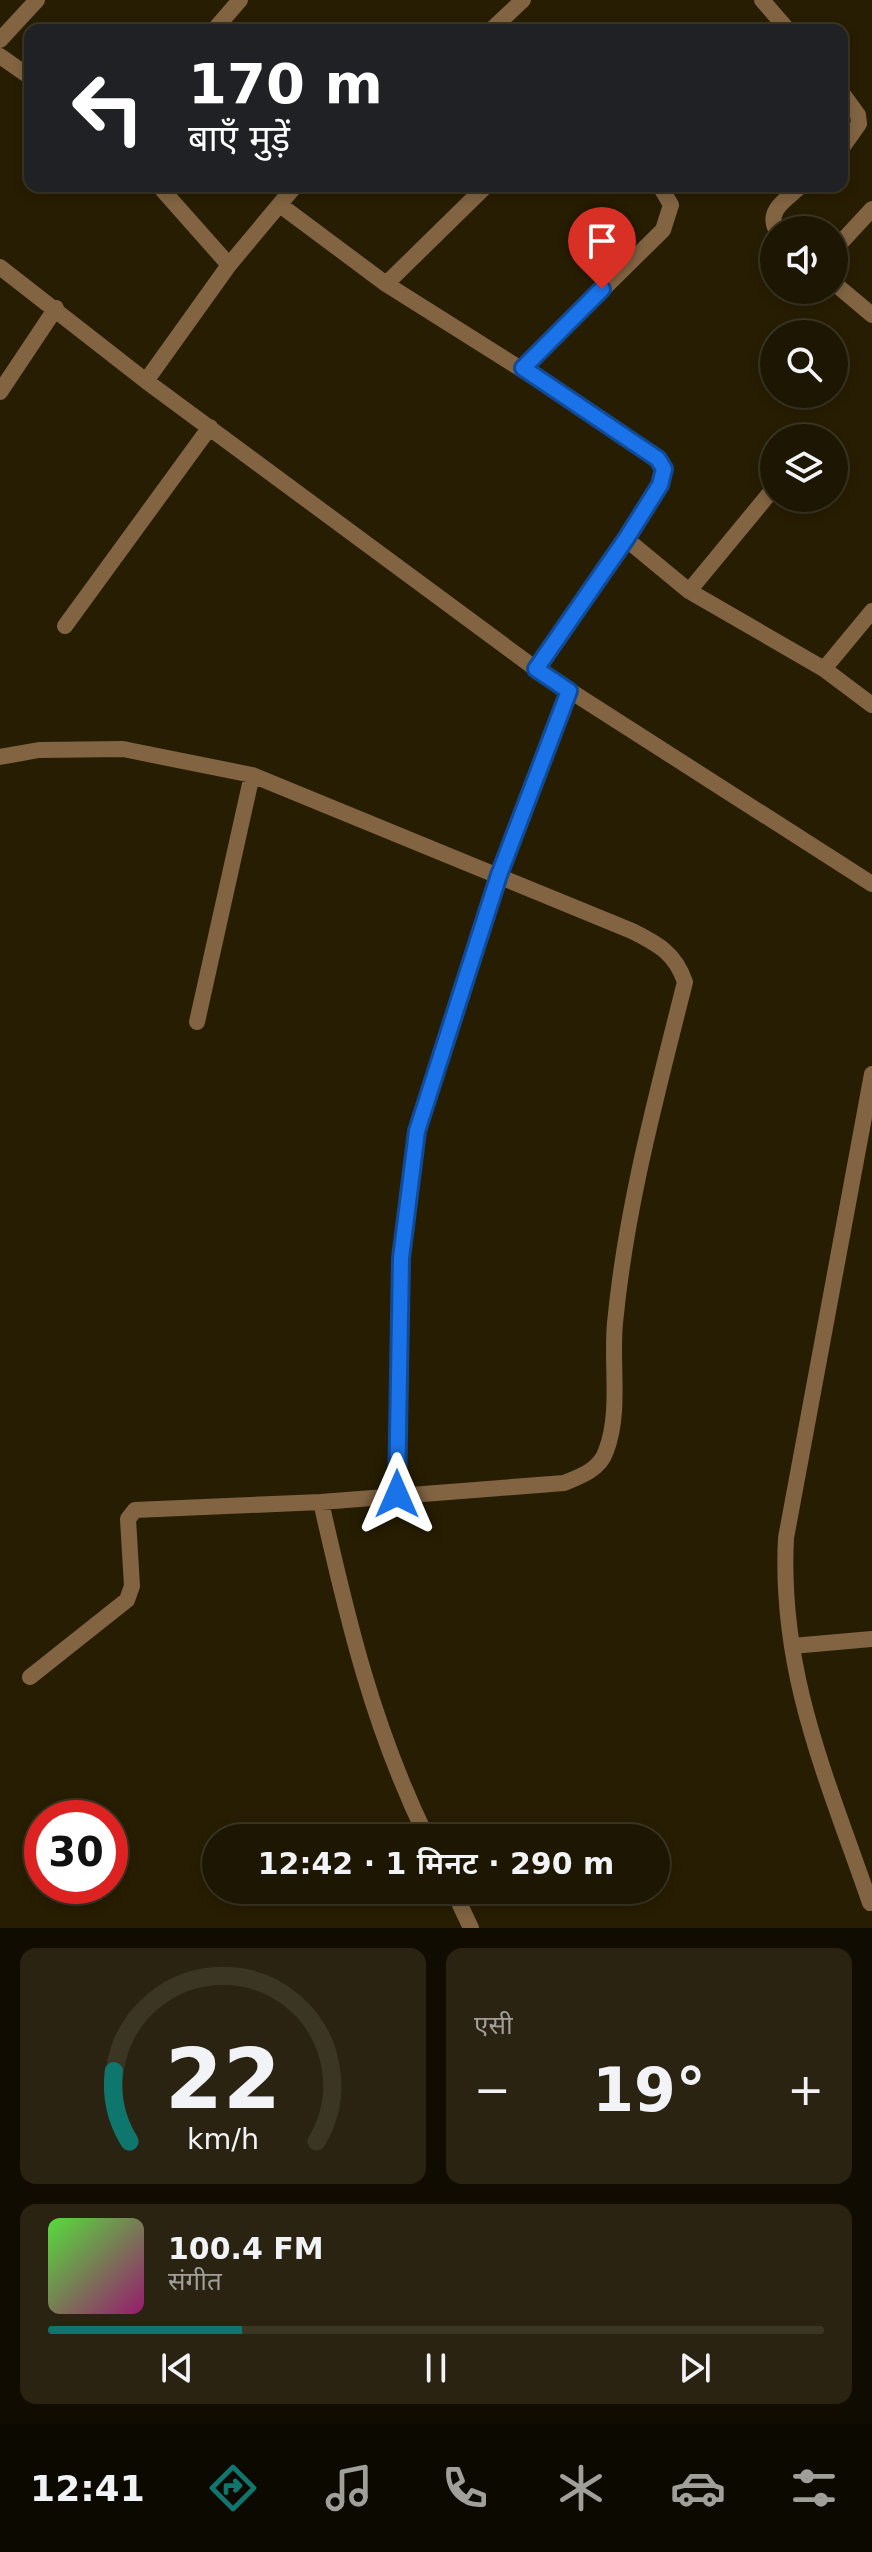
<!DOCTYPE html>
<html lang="hi">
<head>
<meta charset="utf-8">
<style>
  :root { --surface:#1d1602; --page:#2a2311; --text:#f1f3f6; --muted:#a09f99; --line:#3b3524; --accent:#0f766e }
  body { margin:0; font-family:"DejaVu Sans","Noto Sans Devanagari",sans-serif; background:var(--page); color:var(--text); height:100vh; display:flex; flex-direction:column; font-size:30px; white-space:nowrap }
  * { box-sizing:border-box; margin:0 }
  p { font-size:26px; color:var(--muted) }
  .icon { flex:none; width:44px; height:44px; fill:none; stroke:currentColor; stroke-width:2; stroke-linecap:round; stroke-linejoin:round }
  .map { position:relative; height:1928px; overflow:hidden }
  .sheet { display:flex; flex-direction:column; gap:20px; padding:20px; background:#100c01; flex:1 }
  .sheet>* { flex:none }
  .hud { position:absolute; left:24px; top:24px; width:824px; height:168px; border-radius:16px; box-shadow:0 4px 12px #0003,0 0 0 2px var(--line); background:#202124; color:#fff; overflow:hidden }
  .controls { position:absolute; left:760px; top:216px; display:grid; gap:16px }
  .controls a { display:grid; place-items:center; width:88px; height:88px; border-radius:50%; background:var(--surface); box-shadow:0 4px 12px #0003,0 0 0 2px var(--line); font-size:40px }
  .speed { position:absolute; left:24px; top:1800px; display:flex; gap:16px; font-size:40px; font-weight:700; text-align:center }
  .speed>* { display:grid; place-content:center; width:104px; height:104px; border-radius:50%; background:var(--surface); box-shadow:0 4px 12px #0003,0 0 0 2px var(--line); line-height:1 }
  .speed .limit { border:12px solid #d22; background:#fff; color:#111 }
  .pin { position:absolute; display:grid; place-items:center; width:68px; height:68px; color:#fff; margin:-82px -34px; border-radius:50% 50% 50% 0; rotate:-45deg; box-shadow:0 0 8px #0007 }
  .pin .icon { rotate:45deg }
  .me { position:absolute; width:88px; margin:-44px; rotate:0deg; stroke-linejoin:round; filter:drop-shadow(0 0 6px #0008) }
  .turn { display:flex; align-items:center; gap:28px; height:168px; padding:0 32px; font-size:36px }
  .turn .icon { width:104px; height:104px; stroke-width:2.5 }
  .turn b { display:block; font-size:56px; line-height:68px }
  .big { font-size:60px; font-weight:600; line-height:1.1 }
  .sheet .card { flex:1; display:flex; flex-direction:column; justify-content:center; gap:12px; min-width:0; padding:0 28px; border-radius:16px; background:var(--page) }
  .sheet .dial { align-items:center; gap:0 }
  .dial svg { height:208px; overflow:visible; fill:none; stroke:var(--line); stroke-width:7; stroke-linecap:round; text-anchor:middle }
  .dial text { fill:var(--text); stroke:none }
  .song { display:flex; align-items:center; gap:24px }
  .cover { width:96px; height:96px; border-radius:12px; background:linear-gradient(135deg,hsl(110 70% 55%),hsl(320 70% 35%)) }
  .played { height:8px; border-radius:4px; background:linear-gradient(90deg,var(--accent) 25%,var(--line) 25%) }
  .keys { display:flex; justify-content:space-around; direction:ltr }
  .heat { display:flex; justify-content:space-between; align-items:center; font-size:44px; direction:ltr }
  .sheet .tiles { flex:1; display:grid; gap:20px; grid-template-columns:1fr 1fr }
  .card:last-child { grid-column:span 2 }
  .trip { position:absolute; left:202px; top:1824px; width:468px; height:80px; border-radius:40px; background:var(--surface); box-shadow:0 4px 12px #0003,0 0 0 2px var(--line); font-weight:600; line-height:80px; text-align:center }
  .menu { display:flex; height:128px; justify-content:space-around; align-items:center; background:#0c0901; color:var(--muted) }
  .menu .icon { width:56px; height:56px }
  .menu .on { color:var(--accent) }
  .menu b { font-size:36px; color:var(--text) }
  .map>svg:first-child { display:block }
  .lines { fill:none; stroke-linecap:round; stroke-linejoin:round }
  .minor { stroke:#826442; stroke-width:16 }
  .route-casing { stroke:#114b97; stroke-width:20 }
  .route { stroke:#1a73e8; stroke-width:14 }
</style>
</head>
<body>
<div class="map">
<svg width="872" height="1928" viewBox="0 0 872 1928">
  <rect width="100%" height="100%" fill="#271d02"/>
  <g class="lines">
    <path class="minor" d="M762 0 788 30
      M214 30 240 0
      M491 30 523 0
      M0 40 37 0
      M0 56 30 77
      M842 93 858 115 859 124 842 148
      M159 186 229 265
      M280 205 386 284 613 427 658 459 664 469 660 485 626 539 536 669
      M776 230C766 210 787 199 801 186
      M834 250 872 209
      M0 267 146 381 536 669 872 884
      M834 283 872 315
      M386 284 486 186
      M523 368 663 230 671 205 660 186
      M146 381 229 265 295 186
      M0 392 56 308
      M626 539 689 591 824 669 872 705
      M689 591 774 488
      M65 626 210 427
      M824 669 872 611
      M0 757 39 750 123 749 252 775 632 931C658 944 675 953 685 982 657 1094 626 1207 615 1323 611 1364 621 1412 606 1451 600 1469 582 1476 564 1483L321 1502 135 1510 128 1519 132 1586 127 1600 30 1677
      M197 1022 252 775
      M397 1494 401 1258 417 1131 499 875 569 691
      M321 1502C348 1622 373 1727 427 1838
      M792 1646 872 1639
      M453 1890 471 1928
      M870 1903C827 1778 779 1673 786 1538L872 1074"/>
  </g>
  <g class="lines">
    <defs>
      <path id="route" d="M397 1494 401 1258 417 1131 499 875 569 691 536 669 626 539 660 485 664 469 658 459 523 368 602 289"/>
    </defs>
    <use href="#route" class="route-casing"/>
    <use href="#route" class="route"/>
  </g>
</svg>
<div class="controls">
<a><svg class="icon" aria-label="sound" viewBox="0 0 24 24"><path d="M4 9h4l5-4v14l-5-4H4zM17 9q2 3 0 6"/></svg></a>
<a><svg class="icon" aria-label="search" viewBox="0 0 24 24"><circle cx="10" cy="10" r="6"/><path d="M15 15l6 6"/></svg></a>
<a><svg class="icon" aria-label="layers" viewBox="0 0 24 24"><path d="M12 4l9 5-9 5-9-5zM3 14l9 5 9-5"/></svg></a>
</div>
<div class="speed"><div class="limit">30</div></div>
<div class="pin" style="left:602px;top:289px;background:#d93025"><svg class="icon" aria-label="arrive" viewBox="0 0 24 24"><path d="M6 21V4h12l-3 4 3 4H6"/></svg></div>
<svg class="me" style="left:397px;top:1494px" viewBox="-20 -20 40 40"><path d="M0-17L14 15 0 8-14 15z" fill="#1a73e8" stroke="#fff" stroke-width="4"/></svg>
<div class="trip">12:42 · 1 मिनट · 290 m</div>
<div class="hud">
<div class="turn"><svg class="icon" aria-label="left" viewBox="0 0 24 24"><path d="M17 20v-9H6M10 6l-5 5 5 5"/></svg><div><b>170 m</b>बाएँ मुड़ें</div></div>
</div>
</div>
<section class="sheet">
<div class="tiles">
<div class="card dial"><svg viewBox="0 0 100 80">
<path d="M14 69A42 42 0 1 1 86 69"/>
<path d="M14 69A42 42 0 0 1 8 42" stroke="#0f766e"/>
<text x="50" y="56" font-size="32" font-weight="700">22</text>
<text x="50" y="72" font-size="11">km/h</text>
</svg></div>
<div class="card"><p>एसी</p>
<div class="heat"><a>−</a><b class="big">19°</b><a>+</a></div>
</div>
<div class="card">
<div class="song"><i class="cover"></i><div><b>100.4 FM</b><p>संगीत</p></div></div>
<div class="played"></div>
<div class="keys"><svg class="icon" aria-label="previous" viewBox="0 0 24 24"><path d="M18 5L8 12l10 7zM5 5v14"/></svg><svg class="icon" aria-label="pause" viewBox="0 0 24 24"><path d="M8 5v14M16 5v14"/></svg><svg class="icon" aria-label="next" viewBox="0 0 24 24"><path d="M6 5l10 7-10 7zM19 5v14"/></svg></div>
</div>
</div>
</section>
<nav class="menu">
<b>12:41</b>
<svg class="icon on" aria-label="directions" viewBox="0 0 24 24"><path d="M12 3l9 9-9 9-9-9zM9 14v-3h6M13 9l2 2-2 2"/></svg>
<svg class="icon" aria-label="music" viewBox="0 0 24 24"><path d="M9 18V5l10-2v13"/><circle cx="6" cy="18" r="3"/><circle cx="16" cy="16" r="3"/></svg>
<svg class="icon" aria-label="phone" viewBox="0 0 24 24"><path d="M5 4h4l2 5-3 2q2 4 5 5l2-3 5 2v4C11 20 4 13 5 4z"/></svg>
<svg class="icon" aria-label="climate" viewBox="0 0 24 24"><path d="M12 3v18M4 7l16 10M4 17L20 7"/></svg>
<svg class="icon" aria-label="car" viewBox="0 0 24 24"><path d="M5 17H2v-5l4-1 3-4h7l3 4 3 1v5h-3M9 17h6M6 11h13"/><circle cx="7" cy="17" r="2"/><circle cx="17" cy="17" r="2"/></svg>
<svg class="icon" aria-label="filters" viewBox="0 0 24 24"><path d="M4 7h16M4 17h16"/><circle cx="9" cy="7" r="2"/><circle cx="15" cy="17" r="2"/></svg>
</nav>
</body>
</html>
